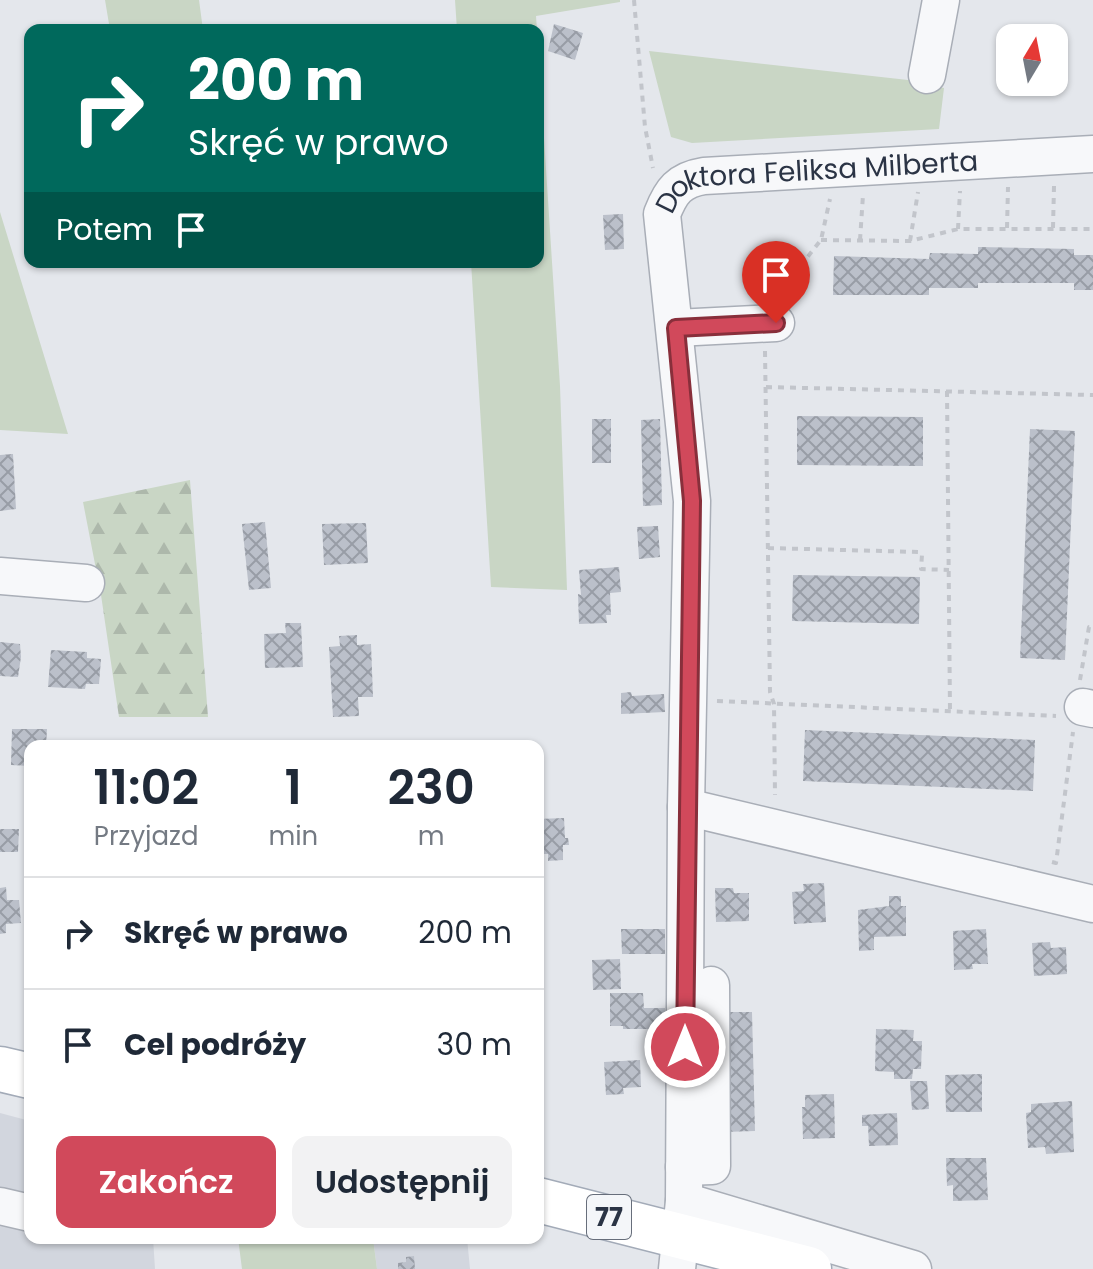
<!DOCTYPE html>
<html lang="pl">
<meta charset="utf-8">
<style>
:root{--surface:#fff;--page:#f2f2f3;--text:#1f2937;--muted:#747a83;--line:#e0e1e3;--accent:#d1495b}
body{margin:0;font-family:Poppins,sans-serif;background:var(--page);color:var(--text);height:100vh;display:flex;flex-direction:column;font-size:30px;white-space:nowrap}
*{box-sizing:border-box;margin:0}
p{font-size:26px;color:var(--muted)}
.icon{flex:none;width:44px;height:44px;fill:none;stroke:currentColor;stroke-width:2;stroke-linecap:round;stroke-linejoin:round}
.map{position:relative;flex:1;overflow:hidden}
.sheet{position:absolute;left:24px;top:740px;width:520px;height:504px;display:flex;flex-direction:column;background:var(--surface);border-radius:16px;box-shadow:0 2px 6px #0004}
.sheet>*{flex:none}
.hud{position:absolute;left:24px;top:24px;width:520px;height:244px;border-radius:16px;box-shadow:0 2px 6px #0004;background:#00695c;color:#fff;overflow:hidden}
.needle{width:52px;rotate:10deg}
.controls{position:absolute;left:996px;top:24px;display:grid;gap:16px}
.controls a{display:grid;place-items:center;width:72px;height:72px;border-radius:16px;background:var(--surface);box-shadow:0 2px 6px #0004;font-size:40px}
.pin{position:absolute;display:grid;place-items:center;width:68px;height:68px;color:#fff;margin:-82px -34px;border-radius:50% 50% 50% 0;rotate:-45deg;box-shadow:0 0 8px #0007}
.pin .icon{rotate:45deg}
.me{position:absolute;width:88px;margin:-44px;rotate:0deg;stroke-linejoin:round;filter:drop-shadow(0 0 6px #0008)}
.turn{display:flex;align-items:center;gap:28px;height:168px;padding:0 32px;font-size:36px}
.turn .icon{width:104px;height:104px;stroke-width:2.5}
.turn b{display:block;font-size:56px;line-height:68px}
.then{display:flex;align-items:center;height:76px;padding:0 32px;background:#0003;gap:16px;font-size:30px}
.eta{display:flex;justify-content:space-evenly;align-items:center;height:136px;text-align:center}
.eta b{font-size:48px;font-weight:600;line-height:56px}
.primary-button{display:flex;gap:16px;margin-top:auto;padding:16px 32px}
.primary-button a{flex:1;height:92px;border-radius:16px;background:var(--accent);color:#fff;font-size:32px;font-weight:600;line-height:92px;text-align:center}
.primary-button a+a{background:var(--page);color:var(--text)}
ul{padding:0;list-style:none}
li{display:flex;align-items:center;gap:24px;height:112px;padding:0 32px;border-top:2px solid var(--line)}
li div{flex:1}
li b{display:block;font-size:30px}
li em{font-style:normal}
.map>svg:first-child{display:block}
.built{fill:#d2d6de}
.grass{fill:#c9d6c5}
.forest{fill:url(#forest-firs)}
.building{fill:url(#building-cross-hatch)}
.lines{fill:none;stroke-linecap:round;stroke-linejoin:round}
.minor-casing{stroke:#a9aeb7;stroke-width:39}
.major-casing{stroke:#a3abb8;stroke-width:47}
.path{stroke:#c2c5cb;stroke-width:4;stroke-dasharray:6 6;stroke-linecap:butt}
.minor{stroke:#f7f8fa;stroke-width:36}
.major{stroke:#fff;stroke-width:44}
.route-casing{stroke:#882f3b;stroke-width:20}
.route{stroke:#d1495b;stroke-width:14}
.labels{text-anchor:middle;stroke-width:8;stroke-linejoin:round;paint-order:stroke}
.shield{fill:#f4f6f9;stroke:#676e7b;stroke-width:2}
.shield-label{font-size:26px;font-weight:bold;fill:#2b3445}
.street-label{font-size:28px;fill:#2b3445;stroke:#f4f6f9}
</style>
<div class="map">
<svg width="1093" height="1269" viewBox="0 0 1093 1269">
<defs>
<pattern id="forest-firs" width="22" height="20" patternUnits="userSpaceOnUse" patternTransform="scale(2)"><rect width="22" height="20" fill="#c9d6c5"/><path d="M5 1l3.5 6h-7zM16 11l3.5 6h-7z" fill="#adb8ab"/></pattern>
<pattern id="building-cross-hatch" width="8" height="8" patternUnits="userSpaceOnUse" patternTransform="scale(2)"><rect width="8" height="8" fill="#bbc0ca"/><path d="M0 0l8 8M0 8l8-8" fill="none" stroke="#989da6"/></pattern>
</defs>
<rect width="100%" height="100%" fill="#e4e7ec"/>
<path class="built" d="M0,1113l30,8v117h123l2,31h-155z
M373,1238h94l3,31h-93z"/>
<path class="grass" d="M105,0h94l4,30h-93z
M455,0h165v2l-84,14 1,14h-80z
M538,45l22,341 7,204 -76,-3 -20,-325h67z
M649,51l259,29 36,8 -5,41 -247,14 -21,-6z
M0,212l68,222 -68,-4z
M238,1238h135l4,31h-135z"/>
<path class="forest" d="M190,480l18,237h-89l-18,-122 -18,-93z"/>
<path class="building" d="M554,24l29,9 -8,27 -27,-9z
M623,214l1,35 -19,1 -2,-35z
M978,247l96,2v6h19v35h-19v-7h-96v5h-49v7h-96l1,-39 95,3 1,-6 48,1z
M797,416l126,1v49l-126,-1z
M592,419h19v44h-19z
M660,419l2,86 -19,1 -2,-86z
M1030,429l45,2 -10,229 -45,-2z
M13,454l3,55 -16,2v-56z
M265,522l6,66 -22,2 -7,-66z
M366,523l2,40 -44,2 -2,-41z
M658,526l2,31 -21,2 -2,-32z
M619,567l2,25 -11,1 1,22h-5l1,8 -28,1 -1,-30 3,1 -2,-25z
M793,575l127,2 -1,47 -127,-3z
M285,623h16l2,44 -38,1 -1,-34 22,-1z
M357,635v10l14,-1 2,53h-15l1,19 -26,1 -4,-70 11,-1 -1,-10z
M0,642l20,2 1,13 -3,20 -18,-1z
M51,650l36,2v6l14,1 -2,25h-13l-1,5 -37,-2z
M631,692l1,4 32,-2 1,18 -44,2v-21z
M12,729h35l-1,17h-16v20l-19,-1z
M805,730l230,10 -2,51 -230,-10z
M564,818l1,20h3l1,7h-6v15l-15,1v-7h-10v-35z
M0,829h19l-1,23h-18z
M824,883l2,39 -32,2 -2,-32 12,-1 -1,-7z
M6,887l1,13h12l2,23 -15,1v9l-6,1v-46z
M715,888h18l1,5h15v28l-33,1z
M889,896h12v10h5v30l-32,1v13l-15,1 -1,-41 31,-4z
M621,929h44v25h-43z
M986,929l2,35h-16l1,5 -19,1 -1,-39z
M1050,942l1,6 15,-1 1,27 -33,2 -2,-33z
M620,959l1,30 -28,1 -1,-30z
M610,993h33l1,15h21v21h-42v-3h-13z
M720,1012h32l3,119 -31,1z
M876,1029l38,1 -1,11h9l-1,28h-8l-1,10h-18v-7l-19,-1z
M640,1060l1,27 -18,1 1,6 -18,1 -2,-33z
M982,1074v38h-36l-1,-37z
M910,1081h17l2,28 -17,1z
M834,1094l1,44 -32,1 -1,-32h3v-12z
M1072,1101l2,51 -28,2 -1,-7 -17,1 -2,-35 5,-1v-8z
M897,1113l1,32 -29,1 -1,-20h-6v-11z
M946,1158h40l2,42 -35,1v-16l-6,1z
M414,1256l1,13h-17v-6l8,-1v-5z"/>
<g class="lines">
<g class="minor-casing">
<g id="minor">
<path d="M927,75l14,-75"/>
<path d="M676,328l100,-5"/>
<path d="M0,576l86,7"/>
<path d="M1083,707l10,2"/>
<path d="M686,807l407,97"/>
<path d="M684,1167l28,-1 -1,-181"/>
<path d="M684,1201l229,68"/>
<path d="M0,1206l30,7"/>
<path id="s1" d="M677,1269l7,-68 2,-394 6,-306 -30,-287c9,-23 17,-34 42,-38l389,-22"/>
</g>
</g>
<g class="major-casing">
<path id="major" d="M0,1069l30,7
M538,1200l271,69"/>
</g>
<path class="path" d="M634,0l11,127 8,41
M1007,228l1,-41
M1053,228l1,-42
M958,229l2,-38
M821,240l89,1 48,-12h135
M860,240l3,-45
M910,241l8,-49
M778,294l43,-54 9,-41
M765,351l5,341 4,12 1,91
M766,387l327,8
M947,391l3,320
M768,548l151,4 3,3 -1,14 28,1
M1080,680l9,-53h4
M717,701l339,15
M1052,862l4,1 17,-131"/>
<use href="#minor" class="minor"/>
<use href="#major" class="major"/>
</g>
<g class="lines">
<g class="route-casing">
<path id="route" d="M685,1047l7,-546 -16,-173 100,-5"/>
</g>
<use href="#route" class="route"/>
</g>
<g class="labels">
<rect class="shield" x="587" y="1195" width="44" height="44" rx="6"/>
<g class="shield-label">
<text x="609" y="1226">77</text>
</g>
<g class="street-label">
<text dy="10" stroke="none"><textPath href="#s1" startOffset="1226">Doktora Feliksa Milberta</textPath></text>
</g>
</g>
</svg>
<div class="controls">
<a><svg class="needle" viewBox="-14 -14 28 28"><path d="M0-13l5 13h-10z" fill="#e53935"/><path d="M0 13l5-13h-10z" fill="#747a83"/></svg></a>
</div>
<div class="pin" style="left:776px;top:323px;background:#d93025"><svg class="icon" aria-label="arrive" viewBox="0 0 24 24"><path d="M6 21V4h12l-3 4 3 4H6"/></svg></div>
<svg class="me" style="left:685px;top:1047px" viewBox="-20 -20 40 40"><circle r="17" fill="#d1495b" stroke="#fff" stroke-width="3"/><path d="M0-11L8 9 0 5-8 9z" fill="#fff"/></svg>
<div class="hud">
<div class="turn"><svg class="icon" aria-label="right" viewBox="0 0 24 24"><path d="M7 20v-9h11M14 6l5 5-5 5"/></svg><div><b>200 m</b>Skręć w prawo</div></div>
<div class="then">Potem<svg class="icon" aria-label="arrive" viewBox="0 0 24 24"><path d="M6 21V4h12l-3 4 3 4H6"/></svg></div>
</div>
<section class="sheet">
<div class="eta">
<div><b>11:02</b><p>Przyjazd</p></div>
<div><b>1</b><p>min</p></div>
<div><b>230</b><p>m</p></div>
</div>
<ul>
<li><svg class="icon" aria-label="right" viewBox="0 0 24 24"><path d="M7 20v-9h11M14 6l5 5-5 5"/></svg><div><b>Skręć w prawo</b></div><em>200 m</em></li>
<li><svg class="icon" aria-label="arrive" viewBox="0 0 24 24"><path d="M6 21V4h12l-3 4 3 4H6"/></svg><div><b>Cel podróży</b></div><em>30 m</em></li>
</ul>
<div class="primary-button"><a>Zakończ</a><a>Udostępnij</a></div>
</section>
</div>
